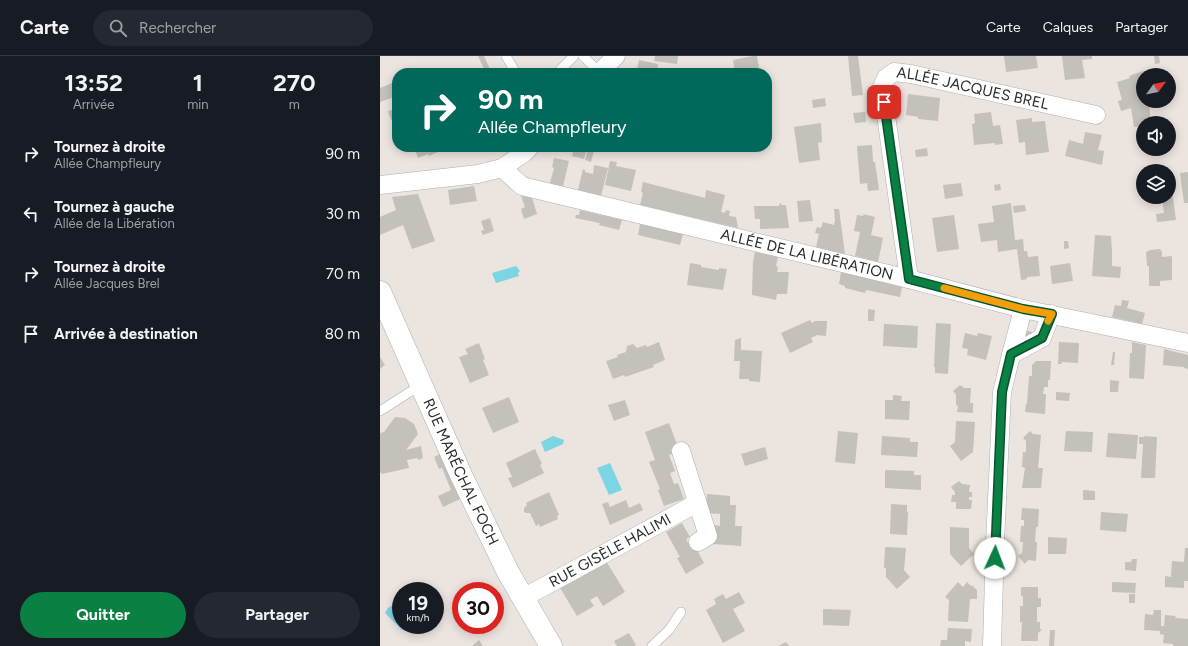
<!DOCTYPE html>
<html lang="fr">
<meta charset="utf-8">
<style>
:root{--surface:#171b24;--page:#242831;--text:#f1f3f6;--muted:#9ea1a6;--line:#363941;--accent:#0b8043}
body{margin:0;font-family:Figtree,sans-serif;background:var(--page);color:var(--text);height:100vh;display:flex;flex-direction:column;font-size:15px;white-space:nowrap}
*{box-sizing:border-box;margin:0}
p{font-size:13px;color:var(--muted)}
.icon{flex:none;width:22px;height:22px;fill:none;stroke:currentColor;stroke-width:2;stroke-linecap:round;stroke-linejoin:round}
.map{position:relative;flex:1;overflow:hidden}
.sheet{display:flex;flex-direction:column;background:var(--surface);width:380px}
.sheet>*{flex:none}
.top-card{position:absolute;left:12px;top:12px;width:380px;height:84px;border-radius:16px;box-shadow:0 2px 10px #0003;background:#00695c;color:#fff;overflow:hidden}
.needle{width:26px;rotate:57deg}
.buttons{position:absolute;left:756px;top:12px;display:grid;gap:8px}
.buttons a{display:grid;place-items:center;width:40px;height:40px;border-radius:50%;background:var(--surface);box-shadow:0 2px 10px #0003;font-size:20px}
.speed{position:absolute;left:12px;top:526px;display:flex;gap:8px;font-size:20px;font-weight:700;text-align:center}
.speed>*{display:grid;place-content:center;width:52px;height:52px;border-radius:50%;background:var(--surface);box-shadow:0 2px 10px #0003;line-height:1}
.speed small{font-size:10px;font-weight:400}
.speed .limit{border:6px solid #d22;background:#fff;color:#111}
.pin{position:absolute;display:grid;place-items:center;width:34px;height:34px;color:#fff;margin:-17px;border-radius:8px;box-shadow:0 2px 6px #0006}
.me{position:absolute;width:44px;margin:-22px;rotate:2deg;stroke-linejoin:round;filter:drop-shadow(0 0 3px #0008)}
.turn{display:flex;align-items:center;gap:14px;height:84px;padding:0 20px;font-size:18px}
.turn .icon{width:52px;height:52px;stroke-width:2.5}
.turn b{display:block;font-size:28px;line-height:34px}
.eta{display:flex;justify-content:space-evenly;align-items:center;height:68px;text-align:center}
.eta b{font-size:24px;font-weight:700;line-height:28px}
.action{display:flex;gap:8px;margin-top:auto;padding:8px 20px}
.action a{flex:1;height:46px;border-radius:24px;background:var(--accent);color:#fff;font-size:16px;font-weight:700;line-height:46px;text-align:center}
.action a+a{background:var(--page);color:var(--text)}
ul{padding:0;list-style:none}
li{display:flex;align-items:center;gap:12px;height:60px;padding:0 20px}
li div{flex:1}
li b{display:block;font-size:15px}
li em{font-style:normal}
header{display:flex;align-items:center;gap:24px;box-sizing:border-box;height:56px;padding:0 20px;background:var(--surface);border-bottom:1px solid var(--line)}
header strong{font-size:19px}
nav{display:flex;gap:22px;margin-inline-start:auto;font-size:14px}
.search{width:280px;height:36px;background:var(--page);display:flex;align-items:center;gap:10px;box-sizing:border-box;padding:0 14px;border-radius:22px;color:var(--muted);font-size:15px}
main{display:flex;flex:1;min-height:0}
.map>svg:first-child{display:block}
.water{fill:#7cd5e3}
.building{fill:#c4c0ba}
.lines{fill:none;stroke-linecap:round;stroke-linejoin:round}
.lane-casing{stroke:#abafb6;stroke-width:10}
.street-casing{stroke:#abafb6;stroke-width:19}
.secondary-casing{stroke:#abafb6;stroke-width:23}
.lane{stroke:#fff;stroke-width:9}
.street{stroke:#fff;stroke-width:18}
.secondary{stroke:#fff;stroke-width:22}
.route-casing{stroke:#07532c;stroke-width:10}
.route{stroke:#0b8043;stroke-width:7}
.slow{stroke:#f59e0b;stroke-width:7}
.labels{text-anchor:middle;stroke-width:3;stroke-linejoin:round;paint-order:stroke}
.street-label{font-size:15px;fill:#2b2b2b;stroke:#fff}
</style>
<header>
<strong>Carte</strong>
<div class="search"><svg class="icon" aria-label="search" viewBox="0 0 24 24"><circle cx="10" cy="10" r="6"/><path d="M15 15l6 6"/></svg>Rechercher</div>
<nav><a>Carte</a><a>Calques</a><a>Partager</a></nav>
</header>
<main>
<section class="sheet">
<div class="eta">
<div><b>13:52</b><p>Arrivée</p></div>
<div><b>1</b><p>min</p></div>
<div><b>270</b><p>m</p></div>
</div>
<ul>
<li><svg class="icon" aria-label="right" viewBox="0 0 24 24"><path d="M7 20v-9h11M14 6l5 5-5 5"/></svg><div><b>Tournez à droite</b><p>Allée Champfleury</p></div><em>90 m</em></li>
<li><svg class="icon" aria-label="left" viewBox="0 0 24 24"><path d="M17 20v-9H6M10 6l-5 5 5 5"/></svg><div><b>Tournez à gauche</b><p>Allée de la Libération</p></div><em>30 m</em></li>
<li><svg class="icon" aria-label="right" viewBox="0 0 24 24"><path d="M7 20v-9h11M14 6l5 5-5 5"/></svg><div><b>Tournez à droite</b><p>Allée Jacques Brel</p></div><em>70 m</em></li>
<li><svg class="icon" aria-label="arrive" viewBox="0 0 24 24"><path d="M6 21V4h12l-3 4 3 4H6"/></svg><div><b>Arrivée à destination</b></div><em>80 m</em></li>
</ul>
<div class="action"><a>Quitter</a><a>Partager</a></div>
</section>
<div class="map">
<svg width="808" height="590" viewBox="0 0 808 590">
<rect width="100%" height="100%" fill="#ece4df"/>
<path class="water" d="M136,210l4,5 -2,2 1,3 -23,7 -4,-10z
M173,380l11,4 -1,4 -18,8 -4,-10z
M230,407l12,27 -13,5 -12,-27z
M13,549l8,9v11h7l-6,5 -17,-17 3,-5z"/>
<path class="building" d="M98,0h6l6,13 -5,2z
M275,0h23l-1,8 -23,-3z
M373,0h4l3,17h-25l-2,-13z
M468,0h10l5,39 -11,1z
M624,0h32l2,12 -32,4z
M682,0h30v3l-10,1 3,18 -20,2z
M774,0h5l1,7 -5,1z
M259,4l19,4 -1,9h-21z
M763,15v3l6,-1v2h-6v26h11l-5,2 2,20h-8v3l-9,1 -3,-19 -10,3 -3,-10 4,-1 -5,-18 13,-4 -1,-2z
M17,25v15l-17,6v-14z
M528,38l32,4 -2,23 -20,-2v-2l-12,-2z
M445,42l1,8 -13,2 -1,-8z
M12,54l3,8 -4,2 -3,-9z
M485,56l1,10 -11,1 -2,-10z
M611,56l2,14 7,-1 3,19 -8,1v-2l-21,2 -2,-21 3,-1 -1,-9z
M652,62v4l13,-1 4,31 -23,3 -1,-13 -6,1 -3,-23z
M441,67l1,19 -4,1 2,17 -21,3 -5,-36z
M789,67h2l1,17h-3z
M705,76l17,3 -4,15 6,1 -2,14 -37,-9 4,-16 14,4z
M492,89l1,17h2l4,28 -11,1 -1,-8 -7,1 -3,-38z
M34,91h22l2,5 -9,4 -1,-2 -10,4z
M77,91h9l-8,3z
M209,91h6l-4,15 -6,-2z
M547,92l1,8 -12,1 -1,-7z
M194,93l12,3 -2,7 -12,-3z
M174,102l15,3 -6,25 -13,-3 4,-15 -2,-1z
M230,105l7,1 -1,4 20,4 -5,21 -26,-6z
M214,109l14,3 -7,28 -23,-6 5,-21 2,1v2l8,2z
M808,116v31h-4l-4,-30z
M263,126l62,16 1,-8 19,5 -4,17 4,1 1,-3 4,1 -1,5 7,1 2,11 -98,-23 3,-12 -2,-1z
M789,126h2l5,38 -19,2 -1,-8 8,-1 -2,-16h7z
M581,127l2,13 -18,3 -2,-14z
M620,128l1,6 -6,1 -1,-6z
M94,130l3,15 -27,4 -2,-15z
M38,138l17,47 -23,8 -9,-24 -23,10v-18l16,-7 -4,-13z
M141,140l11,2 5,16 -13,5 -3,-10 4,-2z
M430,144l3,21 -14,1 -2,-21z
M402,147l-1,2h5l3,23 -29,1v-10h-5l-1,-13h25v-2z
M631,147l4,37 8,-1 1,12h3l1,6 10,-1 2,20 -13,1v2l-6,1 -4,-31 -19,3 -1,-12 -16,2 -3,-18 16,-2 -2,-16z
M645,149l1,6 -12,2 -1,-7z
M454,153h5l6,45 -29,-7 3,-13 -4,-1 2,-6 4,1 2,-6 11,3 1,-5z
M200,154l42,10 -3,10 -20,-5 1,-2 -25,-5 1,-3h3z
M483,158l12,3 -4,18 12,3 -5,24 -23,-6 5,-24 -6,-1 3,-16 7,1z
M574,159l5,34 -22,3 -5,-34z
M110,162l4,13 -11,4 -2,-4 3,-1 -3,-9z
M260,168l43,10 -3,11 -42,-10z
M715,179l16,1 1,16v14l9,1 -1,11 -28,-2z
M684,185h4l1,7 -5,1z
M780,193l2,3v5l10,-1v24l-12,1v5h-11v-20h-2l-1,-14 4,-2z
M375,196l23,5 -2,9 2,1 -1,5h12l-2,22h-10l-1,6 -24,-5 1,-33z
M310,207l11,2v2l18,3v-2l8,1 -4,21 -36,-5z
M690,207l3,18 -21,3 -2,-18z
M461,216l61,15 -2,10 -34,-7 -1,3 -20,-5v-2l-6,-2z
M742,244l7,1 -2,7 18,5 -3,11 -30,-7 3,-12 6,1z
M488,253l7,1 -1,11h-6z
M430,264l2,3 3,-2h12l-1,15 -9,-1 -6,3 2,4 -23,11 -9,-20z
M556,267l15,1 -3,50 -13,-1v-6h-1z
M504,268l34,2 -1,22 -34,-2z
M644,274l8,2 -3,9 -8,-2z
M585,277l12,3 1,-3 14,3 -6,24 -19,-5 1,-6 -6,-1z
M361,282v12l21,1 -2,31 -11,-1v-2h-10l1,-18h-6l1,-21z
M279,286l6,18 -12,5 1,2 -29,10 -1,-2 -11,4 -7,-18 12,-4 -1,-2 9,-3 1,-6 6,-2 4,4 9,-3 1,2z
M679,286l20,1 -1,20 -17,-1 1,2h-4z
M752,286l14,3 -2,34 -15,-1 1,-25h2z
M99,287l6,16 -2,1 6,15 -19,8 -11,-26 9,-3 -3,-5z
M784,293l24,6v14l-4,-1v-1l-21,-2z
M733,296h2l-1,13h-3z
M0,301l5,8 -5,4z
M656,305h15l-1,19h-2v7h-4l-1,7h3l-1,20 -20,-2 1,-8h1l2,-28h3v-11z
M730,324l9,1 -1,11h-8z
M580,329l4,3h7l-1,15h3v10l-16,-1 1,-6 -2,-1v-10l-3,-4z
M676,336l14,1 -1,8 -13,-1z
M513,339l9,1 -1,5h9l-1,19 -24,-1v-19h8z
M129,341l10,25 -26,11 -11,-25z
M245,344l5,15 -16,6 -6,-16z
M15,361l10,1 9,6 4,10 -12,16 15,-4 2,12 -4,2 -2,-2 -10,2 2,8 -27,6 -2,-2v-39l4,-1z
M576,365l19,1 -2,30 -12,9 -11,-15 5,-4z
M289,367l9,24 -7,2 1,5 -3,1 6,16 -5,2 4,11 4,-1 6,16 -20,7 -6,-16 2,-1 -11,-27 6,-2 -10,-28z
M458,375l20,2 -3,31 -20,-2z
M650,375l3,3 8,1 -3,33h5l-2,20h-19l3,-20 -3,-1 1,-15h3v-11l-3,-3z
M686,375l27,1 -1,20 -28,-1z
M728,377l30,2 -2,24 -30,-2z
M502,380l28,2v4h8l-1,15 -36,-2z
M764,380l13,1 -2,41h-14l2,-34h-4v-7h5z
M385,391l3,12 -23,7 -4,-12z
M155,393l7,15 -2,1 4,8 -31,15 -5,-10 4,-1 -6,-14z
M60,398l20,45 -17,8 -5,-11 13,-6 -9,-22 -3,1 -5,-12z
M505,414l29,1v4h7v15l-36,-2z
M579,425l3,3 8,1 -1,7h3v5h-3v3h3l-1,9h-15v-7h-5l1,-7h3v-3l-4,-5z
M703,434l12,1v9h-12z
M169,436l10,23 -2,1 1,3 -18,8 -1,-3 -3,2 -6,-13h-4l-2,-1v-4l3,-3 -1,-2z
M327,438l23,2v9h6l-1,21h7l-1,20 -28,-2 1,-19 6,1v-12l-14,-1z
M246,444l3,8 11,-5 3,7 -33,15 -8,-21 6,-2 2,5z
M511,448l16,1v7h1l-1,23 -17,-1z
M642,452l17,1 -1,18h-2l-1,15h2l-1,19 -8,-1 -3,4 -7,-8 4,-3 1,-11h-3l1,-16h3v-6h-3z
M721,456l27,2 -2,18 -26,-2z
M302,467l8,14 -4,2 6,11 4,-2 8,15 -18,11 -9,-16 3,-1 -14,-25z
M570,471l19,1v20l5,6 -13,12 -11,-12z
M668,481l19,1 -1,16h-18z
M505,491l21,1 -2,22 6,7 -13,12 -11,-12v-9h-2z
M805,492h3v33h-4v7l-19,-1v-11l6,1 1,-16 12,1z
M752,503h5l-1,12 -11,-1v-8h6z
M226,505l19,31 -22,14 -6,-10 -7,4 4,6 -17,10 -17,-28z
M578,526l5,5 4,-5 4,4 1,-1 5,5v9h-7l-2,23 -20,-1 1,-21 -4,-3z
M732,526l24,1 -1,10 -23,-1z
M641,531h17v11h3v9h-4v15h3v7l2,1 -4,3v8h-17l1,-19h-2v-16h3v-10h-2z
M359,536l6,11 -12,6 12,22 -22,12 -17,-33 10,-6 -2,-5 9,-5 3,5z
M749,538h6v9h-6z
M443,553l28,1 -2,16 -26,-1z
M774,554h7v16h3l1,-11 11,1 -1,2 13,1v27h-15v-2l-10,-1 1,-8 -4,-1v-3l-16,-1 1,-16 8,1z
M568,572l24,1 -1,13 -6,-1v5h-25l1,-6h6z
M670,574h5l-1,16h-5z
M249,577l7,12 -2,1h-17l-3,-5z
M99,584l4,6h-11z
M406,586l3,4h-11z"/>
<g class="lines">
<g class="lane-casing">
<path id="lane" d="M126,0l10,17
M203,0l16,16
M177,17l17,-17
M0,355l33,-21 9,-4
M272,590l17,-16 12,-18"/>
</g>
<g class="street-casing">
<g id="street">
<path d="M219,17l17,-17"/>
<path id="s1" d="M122,112l20,18 8,2 379,91 114,30 165,34"/>
<path d="M0,129l98,-11 24,-6 22,-15 6,-6"/>
<path id="s2" d="M529,223l-27,-192 4,-9 8,-6 17,2 185,41"/>
<path d="M631,299l31,-17 9,-24"/>
<path d="M301,395l27,85 -10,6"/>
<path id="s3" d="M143,542l174,-95"/>
<path d="M612,590l3,-103 7,-151 9,-37 12,-46"/>
</g>
</g>
<g class="secondary-casing">
<g id="secondary">
<path id="s4" d="M0,236l81,183 47,97 43,74"/>
</g>
</g>
<use href="#lane" class="lane"/>
<use href="#street" class="street"/>
<use href="#secondary" class="secondary"/>
</g>
<g class="lines">
<g class="route-casing">
<path id="route" d="M504,46l25,177 114,30 29,5 -10,24 -31,16 -9,38 -7,166"/>
</g>
<use href="#route" class="route"/>
<path class="slow" d="M564,232l79,21 29,5 -4,7"/>
</g>
<g class="labels">
<g class="street-label">
<text dy="5" stroke="none"><textPath href="#s2" startOffset="294">ALLÉE JACQUES BREL</textPath></text>
<text dy="5" stroke="none"><textPath href="#s1" startOffset="320">ALLÉE DE LA LIBÉRATION</textPath></text>
<text dy="5" stroke="none"><textPath href="#s4" startOffset="197">RUE MARÉCHAL FOCH</textPath></text>
<text dy="5" stroke="none"><textPath href="#s3" startOffset="99">RUE GISÈLE HALIMI</textPath></text>
</g>
</g>
</svg>
<div class="buttons">
<a><svg class="needle" viewBox="-14 -14 28 28"><path d="M0-13l5 13h-10z" fill="#e53935"/><path d="M0 13l5-13h-10z" fill="#9ea1a6"/></svg></a>
<a><svg class="icon" aria-label="sound" viewBox="0 0 24 24"><path d="M4 9h4l5-4v14l-5-4H4zM17 9q2 3 0 6"/></svg></a>
<a><svg class="icon" aria-label="layers" viewBox="0 0 24 24"><path d="M12 4l9 5-9 5-9-5zM3 14l9 5 9-5"/></svg></a>
</div>
<div class="speed"><div>19<small>km/h</small></div><div class="limit">30</div></div>
<div class="pin" style="left:504px;top:46px;background:#d93025"><svg class="icon" aria-label="arrive" viewBox="0 0 24 24"><path d="M6 21V4h12l-3 4 3 4H6"/></svg></div>
<svg class="me" style="left:615px;top:502px" viewBox="-20 -20 40 40"><circle r="19" fill="#fff"/><path d="M0-13L10 11 0 6-10 11z" fill="#0b8043"/></svg>
<div class="top-card">
<div class="turn"><svg class="icon" aria-label="right" viewBox="0 0 24 24"><path d="M7 20v-9h11M14 6l5 5-5 5"/></svg><div><b>90 m</b>Allée Champfleury</div></div>
</div>
</div>
</main>
